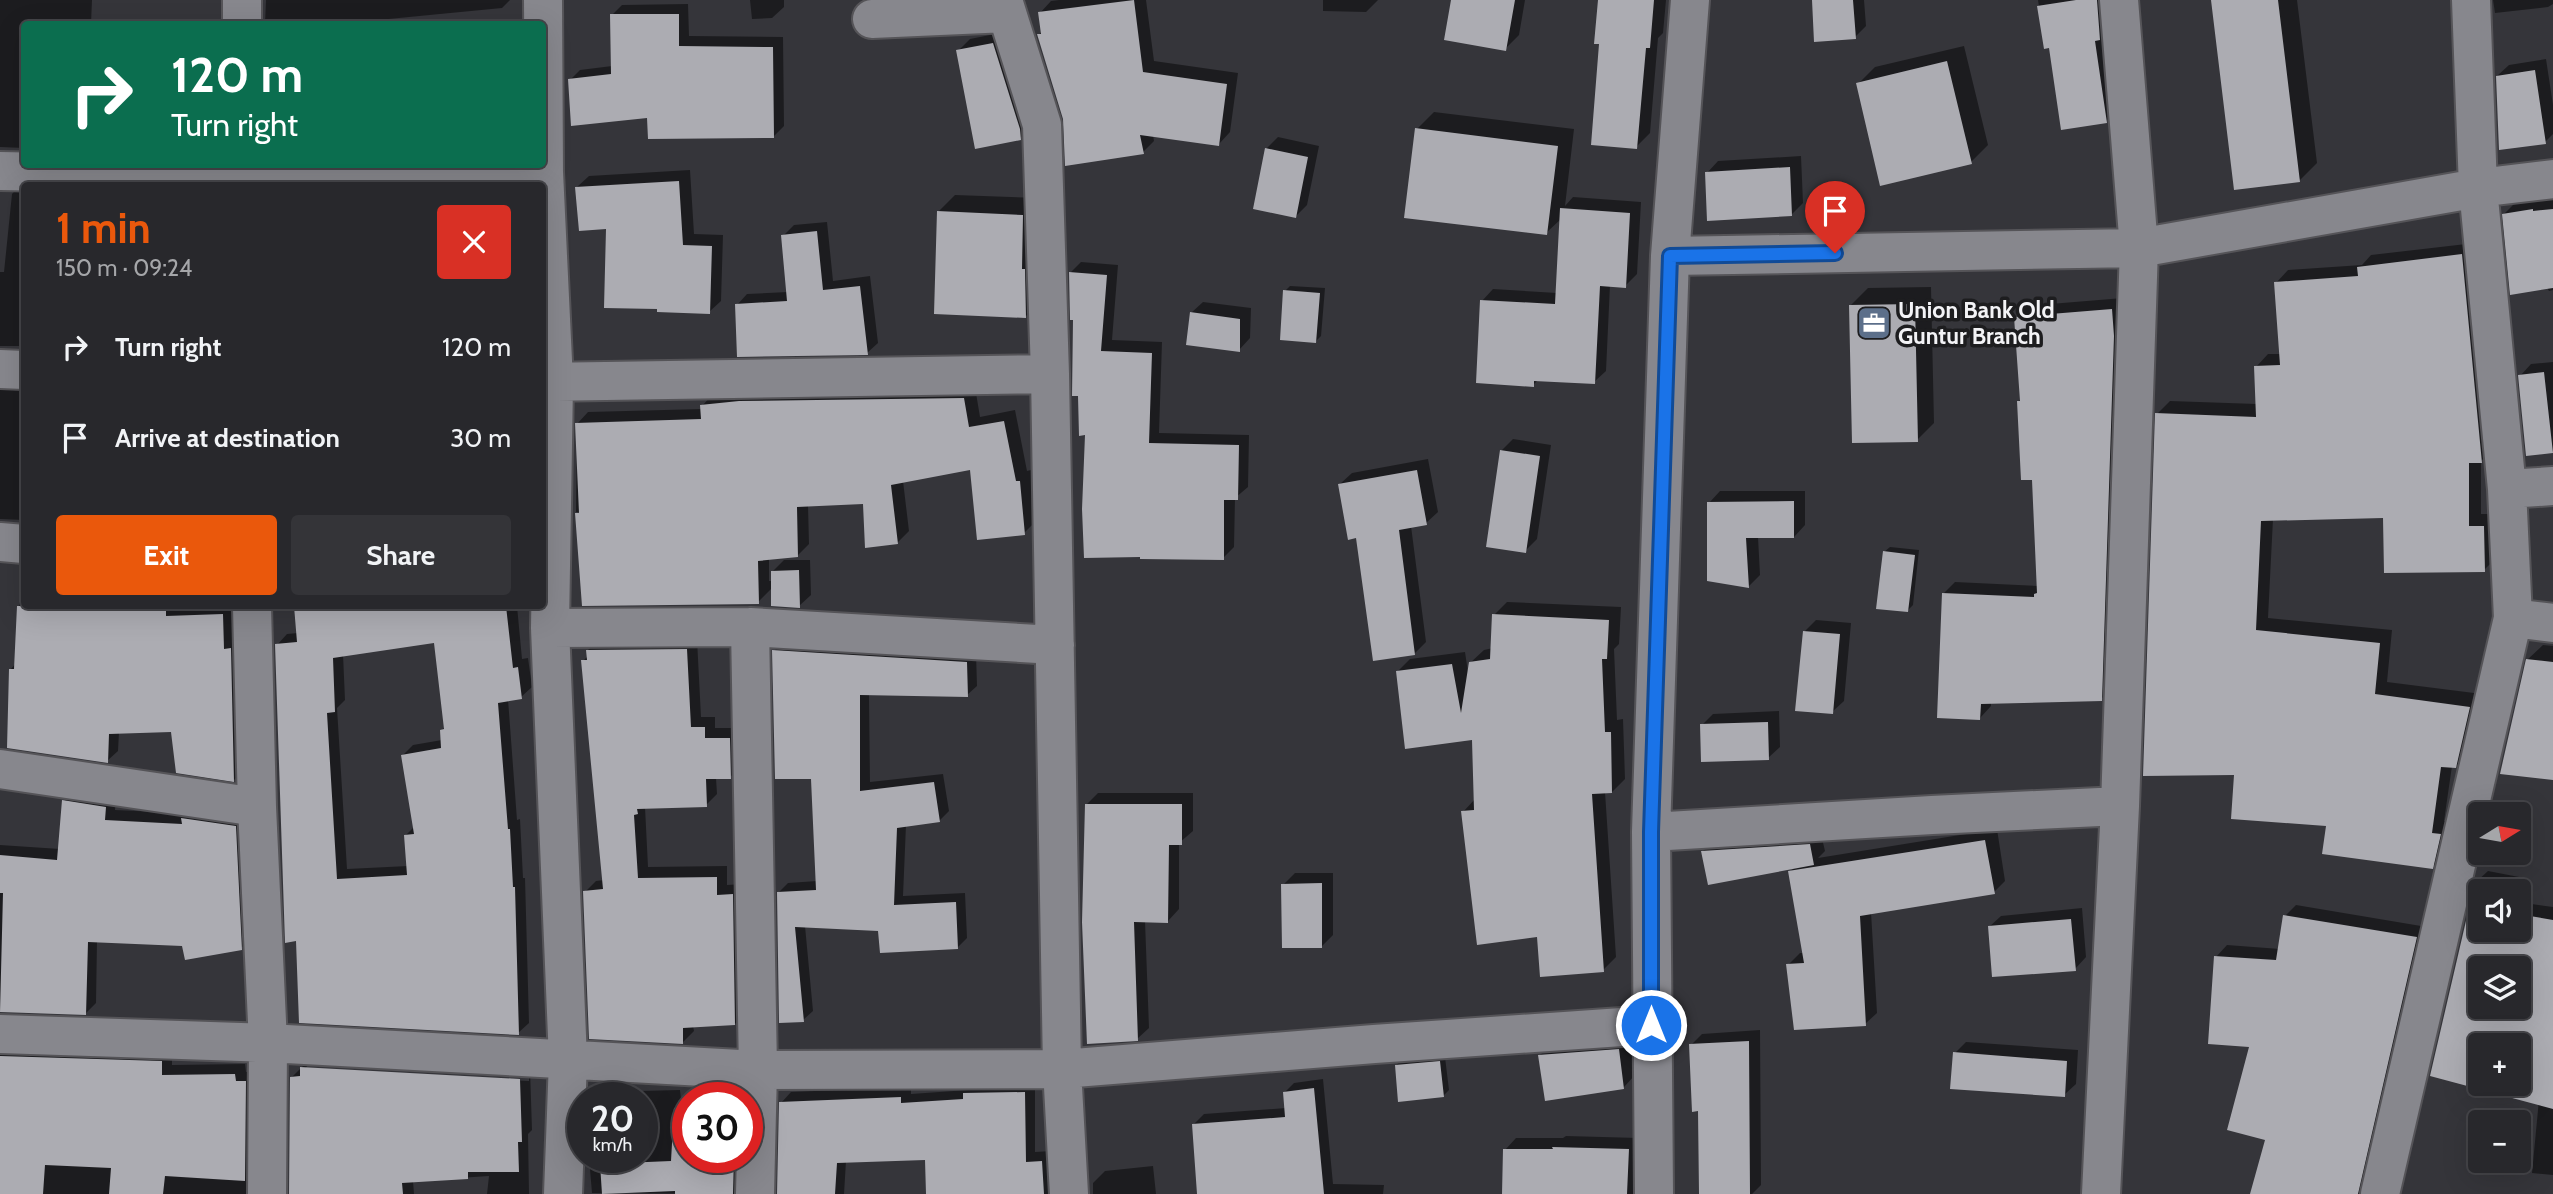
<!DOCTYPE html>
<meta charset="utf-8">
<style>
:root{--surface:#28282c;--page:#343438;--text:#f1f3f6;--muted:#a5a6a9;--line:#444448;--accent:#ea580c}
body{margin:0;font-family:Cabin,sans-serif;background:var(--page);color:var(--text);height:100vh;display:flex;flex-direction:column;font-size:26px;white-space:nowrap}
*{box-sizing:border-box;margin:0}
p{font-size:23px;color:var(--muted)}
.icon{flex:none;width:38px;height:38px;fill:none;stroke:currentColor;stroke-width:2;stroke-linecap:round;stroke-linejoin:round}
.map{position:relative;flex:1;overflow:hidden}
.drawer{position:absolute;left:21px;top:182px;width:525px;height:427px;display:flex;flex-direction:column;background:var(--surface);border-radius:7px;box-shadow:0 7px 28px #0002,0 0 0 2px var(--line)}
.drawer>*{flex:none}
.banner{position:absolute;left:21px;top:21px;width:525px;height:147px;border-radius:7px;box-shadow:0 7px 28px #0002,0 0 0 2px var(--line);background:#0b6e4f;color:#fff;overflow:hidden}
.needle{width:46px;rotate:79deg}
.controls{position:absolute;left:2468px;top:802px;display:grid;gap:14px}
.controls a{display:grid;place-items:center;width:63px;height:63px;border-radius:7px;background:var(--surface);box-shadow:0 7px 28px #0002,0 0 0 2px var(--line);font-size:35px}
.speed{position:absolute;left:567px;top:1082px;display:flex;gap:14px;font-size:35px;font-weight:700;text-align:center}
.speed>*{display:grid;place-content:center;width:91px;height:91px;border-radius:50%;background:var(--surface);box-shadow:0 7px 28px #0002,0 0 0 2px var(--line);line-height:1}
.speed small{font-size:18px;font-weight:400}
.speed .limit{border:10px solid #d22;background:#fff;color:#111}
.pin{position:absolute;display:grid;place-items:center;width:60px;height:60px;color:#fff;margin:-72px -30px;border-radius:50% 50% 50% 0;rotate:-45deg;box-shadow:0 0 7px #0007}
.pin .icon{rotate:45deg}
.me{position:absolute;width:77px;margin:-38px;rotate:0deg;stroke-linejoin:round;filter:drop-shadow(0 0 5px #0008)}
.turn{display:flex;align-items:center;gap:24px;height:147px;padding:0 35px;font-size:32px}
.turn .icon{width:91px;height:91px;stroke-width:2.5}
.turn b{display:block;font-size:49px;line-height:60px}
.round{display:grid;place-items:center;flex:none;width:74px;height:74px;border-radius:7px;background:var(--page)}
.overview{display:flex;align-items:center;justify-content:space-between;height:119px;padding:0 35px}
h1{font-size:42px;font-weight:700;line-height:52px;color:var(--accent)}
.button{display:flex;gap:14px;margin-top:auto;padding:14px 35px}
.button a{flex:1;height:80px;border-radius:7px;background:var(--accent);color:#fff;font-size:28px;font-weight:700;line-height:80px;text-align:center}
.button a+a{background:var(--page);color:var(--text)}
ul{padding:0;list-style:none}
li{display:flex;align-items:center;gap:21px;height:91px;padding:0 35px}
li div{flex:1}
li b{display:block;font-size:26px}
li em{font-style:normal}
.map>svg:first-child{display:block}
.shadow{fill:#0007;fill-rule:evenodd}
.building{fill:#acacb2;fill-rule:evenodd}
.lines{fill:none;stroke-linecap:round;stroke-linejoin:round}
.minor-casing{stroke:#555458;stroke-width:42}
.minor{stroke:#87878d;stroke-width:38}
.route-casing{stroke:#114b97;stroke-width:18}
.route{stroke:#1a73e8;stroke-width:12}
.labels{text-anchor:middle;stroke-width:7;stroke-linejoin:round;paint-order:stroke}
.poi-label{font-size:23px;font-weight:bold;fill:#f3f3f6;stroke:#1d1d1f;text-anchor:start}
</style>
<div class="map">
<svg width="2553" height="1194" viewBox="0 0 2553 1194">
<rect width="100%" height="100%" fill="#35353a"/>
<path class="shadow" d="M0,0h92l-1,24h-67v124l-24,-1z
M266,0h244l-8,8 -165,16h-72z
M750,0h34v7l-12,11 -20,1z
M1059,0h87l8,61 84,12 -8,59 -11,12 -66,-9 1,6 -11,11 -78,-33 -26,-84 3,-4 -2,-18 11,-12z
M1323,0h55l-12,12 -43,-1z
M1453,0h72l-6,35 -14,14z
M1599,0h67l-3,33 -5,5 -8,95 -14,14 -36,-104z
M1813,0h51l2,26 -11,11z
M2038,0h71l8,110 -11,11 -56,-75 -5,1z
M2212,0h85l20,163 -17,17z
M2493,0h60v4l-5,3 -53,6z
M688,4l1,32 94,1 1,89 -10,10 -126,-20 -78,-36 10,-10 32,-4v-51l10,-10z
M1005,32l26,95 -11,11 -62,-87 12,-12z
M1964,46l24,99 -17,17 -113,-78 17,-17z
M2546,59l7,46v29l-8,8 -48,-66 12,-11z
M1434,112l140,17 -9,77 8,-9 68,5 -4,72 -12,12 -15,-1 -4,86 -12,11 -55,-3 -6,6 -51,-84 11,-12 64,4 4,-74 -15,14 -129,-104z
M1278,137l41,9 -12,59 -12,12 -28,-69z
M1801,156l2,47 -11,11 -85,-41 11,-12z
M690,170l4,64 29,1 -2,66 -12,11 -101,-84 -31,-41 12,-11z
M22,183l2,3v160h-24v-74h4l8,-78z
M955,195l84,3 4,101 -17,17 -88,-104z
M2553,196v94l-4,1 -45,-77 14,-14z
M827,222l6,59 37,-5 8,67 -11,10 -130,-48 10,-11 41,-2 -5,-56 11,-11z
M2475,243l19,205 -13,13v53h15l1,43 -13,13 -99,-54 -112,3 -5,99 124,12 -5,52 95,12 -14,60 -13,13 -3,-1 -8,55 8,1 -7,32 -13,13 -104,-42 -92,-52 -79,-359 13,-13 87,3 -1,-37 12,-13h13l-5,-71 12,-13 74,-5 9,-10z
M1081,262l37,3 -6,75 50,2 -3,91 90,2 -1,52 -13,11 -1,49 -11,11 -136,-124 -17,-161z
M1290,286l35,2 -4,48 -5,5 -31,-50z
M1931,287l3,136 -17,17 -66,-135 17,-17z
M2123,298l-10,390 -12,11 -110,3v4l-11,12 -37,-124 12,-12 83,4 -5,-108 -14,-77 3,-2 -7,-81 12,-12z
M1203,302l48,6 -1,30 -11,12 -48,-37z
M2553,362v88l-1,1 -32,-75 11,-12z
M0,378l24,4v138l-24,-1z
M975,387l5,30 35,-7 12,61 4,-1 4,52 -11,11 -52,-66 -69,14 6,50 -12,12 -33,-40 -56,2 1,39 -11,11 -29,3v23h3l1,-10 11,-11h26l1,35 -12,11 -27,-18 -14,14 -42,-87 -140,-3 1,-88 11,-12 114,-3v-3l11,-12z
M1513,439l38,6 -14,94 -12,12 -24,-100z
M1428,459l10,53 -12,11 -15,3 15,116 -11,11 -57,-117 -18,-52 12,-11z
M1720,491h85v34l-11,12h-36l2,38 -11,11 -40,-83z
M1890,547l29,3 -6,55 -5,5 -24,-58z
M24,563v43h209l11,163 -10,11 -61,-50 -54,2 -1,19 -11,10 -96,-92 5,-6 5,-97z
M1507,602l114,5 -2,37 -5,5 3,71 6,-1 2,60 -13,13h-7l11,165 -13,13 -65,-35 -75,-123 12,-13 -1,-61 -77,-66 13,-13 55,-7 3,20 2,-9 14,-13 9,-2 1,-33z
M296,606h221l5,53 6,-1 4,29 -11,10 -13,2 9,121 3,-1 3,59h2l4,145 -11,10 -221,-94 -20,-294 10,-11 11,-1zM436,641l9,86 -3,3v10l-29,5 -10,10 11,72 -8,8 2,31 -61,3 -10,-161 8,-8 -2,-46z
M1816,620l35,3 -7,78 -12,11 -28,-80z
M697,639l4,78h14v11h25l1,39 -11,10 -14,1 1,16 -11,11 -61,2 3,60 79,-1v19l16,-1 2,129 -10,11 -42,2 1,5 -11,11 -98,-150 11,-11 8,-1 -21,-219 5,-5v-6l10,-10z
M784,641l192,12 1,33 -10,9 -98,-1 1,88 73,-8 6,37 -10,10 -33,4 -3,71 62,-3 2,45 -10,10 -78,-19 -74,-3 8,85 -10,9 -25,-127 10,-10 29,-2 -4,-104 -39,-126z
M2543,645l10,1v132l-26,-118z
M1779,711l1,36 -12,11 -66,-33 11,-11z
M75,791l41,6 -1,13 131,6 6,122 -11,10 -144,-7 -1,62 -10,10 -86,-2v-166l60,4 4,-48z
M1098,793h95v38l-14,12v66l-11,12h-23l4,107 -12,11 -51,-234z
M1997,829l8,52 -11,11 -123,20 6,101 -12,11 -77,-59 12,-12h4l-14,-81 6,-6 -93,-15 11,-11 107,-6 4,17 -7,7z
M2488,871l31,6 -3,14h-36v38h38v-27l35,5v268l-21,-2 8,-84 -12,12 -96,-26 44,-193zM2480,968h38v38h-38zM2480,1045h38v38h-38z
M1295,873h38v62l-11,11 -39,-61z
M2296,905l131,22 -62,267h-113l16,-56 -17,-93 -35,-88 11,-12 53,4 5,-33z
M2082,908l4,49 -11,12 -86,-42 12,-11z
M1760,1030l1,155 -9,9h-52v-84l-9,-65 11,-11z
M1630,1038l5,37 -11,12 -84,-32 11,-11z
M0,1042l172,9v14l73,-1 1,8 10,-1 2,123h-258z
M1966,1042l112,8 -2,34 -12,11 -109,-42z
M312,1057l218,12 2,61 -4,4 1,60h-42l2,-18 -76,5 1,13h-123v-116zM308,1065l221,13v3l-224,-12z
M1445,1057l4,33 -6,6 -47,-31 6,-5z
M1323,1079l10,105 51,1 -1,9h-127l-62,-70 10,-10 82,-6 -1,-16 9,-9z
M1035,1082v70l17,-1 8,43h-132l-2,-36 -80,3 -2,33h-65l2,-91 10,-11 120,-5v7l57,-4 7,-7z
M680,1090l1,9 7,-1v59h55l3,37 -154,-1 -3,-36h53v-60h-47l5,-5z
M745,1095v2h-41z
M1566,1136l73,2 -1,51 -5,5h-129l1,-44 11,-12h47z
M1153,1166l3,28h-63v-11l12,-12z"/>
<path class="building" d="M1134,0l9,72 84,12 -8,62 -79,-11 4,19 -79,12 -2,-47 -26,-85h4l-3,-22z
M1451,0h64l-9,51 -62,-11z
M1598,0h56l-4,48h-4l-9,101 -46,-4 8,-101h-5z
M1812,0h41l3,39 -42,3z
M2076,0h21l3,40 -5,1 12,82 -46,7 -12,-82 -5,1 -7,-43z
M2211,0h67l22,182 -66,8z
M610,14h69v32l94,1 1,91 -126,1 -1,-21 -76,8 -3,-47 43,-5z
M993,43l27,86 1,11 -46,9 -19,-99z
M1947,61l25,103 -92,22 -24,-103z
M2535,70l11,74 -47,6 -3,-74z
M1415,128l143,18 -11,89 -143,-17z
M1265,148l43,9 -12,61 -43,-9z
M1790,167l2,49 -85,5 -2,-49z
M679,181l4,64 29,1 -2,68 -53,-2v-3l-53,-1 2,-79 -27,2 -4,-44z
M1560,208l70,5 -4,75 -26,-2 -5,98 -61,-3v6l-58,-4 4,-83 75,4z
M2533,209v2l20,-2v79l-43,7 -8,-81z
M937,211l86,4 -1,54h3l1,49 -92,-4z
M817,231l6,59 37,-4 8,69 -131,2 -2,-53 52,-3 -6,-66z
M2462,254l20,209h-13v63h15l1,46 -101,1 -1,-55 -122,3 -5,109 124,13 -5,51 95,13 -14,61 -15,-1 -9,66 9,1 -8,35 -111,-15 4,-28 -95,-7 3,-44 -91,1 12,-363 101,4 -2,-51 26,-1 -6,-83 84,-6 -1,-9z
M1069,272l38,3 -6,76 51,2 -3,90 90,2 -1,55h-14v60l-84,-1v-2l-56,1 -2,-49 3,-74 -6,1 -1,-40h-6l1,-76h-3z
M1283,290l37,3 -4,50 -36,-3z
M1915,304l3,138 -66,1 -3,-138z
M2112,309l2,27 -12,365 -121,3 -1,16 -43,-2 5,-125 92,4v-3l3,-1 -5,-113h-11l-4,-79h3l-6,-84z
M1190,312l50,7v33l-54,-7z
M2544,372l9,81 -27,3 -8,-81z
M964,398l5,29 35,-6 12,60h4l5,54 -48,5 -7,-70 -79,15 7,59 -33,4 -2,-44 -66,3 1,50 -40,4 1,43 -177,2 -7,-93h4l-4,-90 126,-4 -1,-14 39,-4z
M1500,450l40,6 -14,97 -40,-6z
M1417,470l10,55 -28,5 16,125 -42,6 -17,-123 -8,2 -10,-56z
M1794,501v37h-48l3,50 -42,-7v-79z
M1883,551l32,4 -7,57 -32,-3z
M799,570l1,38 -29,-2v-35z
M17,606h149v10l57,-2 1,35 7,-1 3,134 -58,-9 -5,-41 -62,2 -1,29 -101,-15 2,-79h5z
M294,606h212l7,62 5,-1 4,32 -24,4 10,126h2l3,58h2l4,148 -220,-12 -3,-82 -11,2 -10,-299 22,-2zM434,643l10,86 -4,1 1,18 -40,7 13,79 -10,1 3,40 -70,4 -10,-166 8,-1 -2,-54z
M1492,614l117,6 -2,39h-5l3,73h6l1,61 -20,1 12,178 -64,5 -3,-40 -60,8 -16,-134 13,-1 -2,-70 -67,9 -9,-78 56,-7 9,49 8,-51 21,-3z
M1803,631l37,3 -7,80 -38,-3z
M687,649l4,78h14v11h25l1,41h-25l1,28 -70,2 1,5 -4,1 4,63 79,-1v18l16,-1 2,131 -52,3v16l-94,-5 -6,-148 20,-2 -22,-229h6l-1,-10z
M772,650l195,12 1,35 -108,-2v96l74,-9 6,40 -43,6 -3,77 62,-3 2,47 -78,4 -2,-22 -83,-4 9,95 -25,1 -2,-131 39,-2 -5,-111h-36z
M2526,659l27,3v118l-53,-6z
M1768,722l1,38 -68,2 -1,-38z
M62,800l44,7 -1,13 77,4 -1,-6 55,8 6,124 -57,10 -3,-14 -94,-4 -2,73 -86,-3 3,-119h-3v-38l57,5z
M1085,804h97v41h-13l-1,78 -34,-1 4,119 -51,3 -5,-122z
M1985,840l10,54 -135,22 6,110 -72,4 -8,-66 18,-1 -16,-92z
M1810,844l4,21 -106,20 -7,-34z
M2475,882l33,7v2h-28v38h38v-15l35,6v189l-123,-33zM2480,968h38v38h-38zM2480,1045h38v38h-38z
M1322,883v65h-40l-1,-64z
M2283,915l134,22 -59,257h-108l15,-54 -38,-10 22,-83 -41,-3 6,-88 62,4z
M2071,919l5,52 -84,6 -4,-51z
M1749,1041l1,153h-51l-1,-83 -6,1 -3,-68z
M1619,1049l5,40 -79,12 -7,-46z
M1953,1052l114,9 -2,36 -115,-8z
M0,1056l162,5v14l73,-1 1,7h10l-1,100 -80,-5 -2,18h-54l2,-26 -66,-3 -2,29h-43z
M1440,1061l4,36 -46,5 -3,-37z
M300,1067l220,12 2,63h-4l1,30h-51v7l-66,4 1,11h-114l1,-117 10,-1z
M1314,1088l10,106h-127l-5,-70 93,-7 -2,-25z
M1025,1092l1,70 16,-1 2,33h-118l-1,-34 -88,3 -2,31h-58l2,-92 122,-5v6l62,-4v-6z
M688,1107v50h46l-1,37h-58v-3l-73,3 -2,-30 71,-3 3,-53z
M1552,1147l77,2 -2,45h-125l1,-45h50z"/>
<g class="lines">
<g class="minor-casing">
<path id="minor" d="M242,0v24
M543,0l1,172 10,210 -4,246 18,432 -5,134
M1003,0l39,125 8,249 12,695 7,125
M872,19l135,-6
M0,171l248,5 296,-4
M1670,256l469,-8 339,-60 75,-9
M0,369l24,1
M542,382l508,-8
M2507,489l46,-3
M0,542l24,2
M252,606l5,201 11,236 -1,151
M2513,618l40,5
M750,627l8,443 -3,124
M550,628l200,-1 305,18
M0,769l257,38
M1651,832l281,-17 188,-9
M0,1034l268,9 490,27 304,-1 312,-25 277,-19
M1654,1194l-3,-362 19,-576 20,-256
M2101,1194l19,-388 19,-558 -20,-248
M2380,1194l133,-576 -6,-129 -29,-301 -7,-188"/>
</g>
<use href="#minor" class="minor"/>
</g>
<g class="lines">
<g class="route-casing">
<path id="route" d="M1651,1025v-193l19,-576 165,-3"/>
</g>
<use href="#route" class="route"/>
</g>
<defs>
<g id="office-square" transform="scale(1.75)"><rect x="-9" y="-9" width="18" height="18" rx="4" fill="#5c6f8a" stroke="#1d1d1f"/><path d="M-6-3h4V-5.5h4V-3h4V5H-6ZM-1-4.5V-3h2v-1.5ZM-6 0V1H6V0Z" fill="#fff"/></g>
</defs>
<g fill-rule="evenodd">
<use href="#office-square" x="1874" y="323"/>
</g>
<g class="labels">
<g class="poi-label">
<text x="1898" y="318">Union Bank Old<tspan x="1898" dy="26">Guntur Branch</tspan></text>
</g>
</g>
</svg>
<div class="controls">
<a><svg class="needle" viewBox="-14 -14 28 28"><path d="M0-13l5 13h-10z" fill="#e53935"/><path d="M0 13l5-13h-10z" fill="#a5a6a9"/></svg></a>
<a><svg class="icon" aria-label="sound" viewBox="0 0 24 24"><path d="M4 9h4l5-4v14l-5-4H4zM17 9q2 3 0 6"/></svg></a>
<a><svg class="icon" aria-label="layers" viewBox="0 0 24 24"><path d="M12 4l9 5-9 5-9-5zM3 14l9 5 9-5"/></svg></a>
<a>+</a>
<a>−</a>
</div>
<div class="speed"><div>20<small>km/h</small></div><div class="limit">30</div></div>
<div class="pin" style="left:1835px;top:253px;background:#d93025"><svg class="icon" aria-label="arrive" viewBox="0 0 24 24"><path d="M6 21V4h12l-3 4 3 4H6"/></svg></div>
<svg class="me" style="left:1651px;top:1025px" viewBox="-20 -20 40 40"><circle r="17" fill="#1a73e8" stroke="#fff" stroke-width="3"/><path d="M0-11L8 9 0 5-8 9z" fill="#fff"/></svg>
<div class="banner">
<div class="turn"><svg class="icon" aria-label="right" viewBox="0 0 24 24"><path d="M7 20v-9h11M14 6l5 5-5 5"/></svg><div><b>120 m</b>Turn right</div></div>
</div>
<section class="drawer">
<div class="overview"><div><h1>1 min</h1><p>150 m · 09:24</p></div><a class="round" style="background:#d93025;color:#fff"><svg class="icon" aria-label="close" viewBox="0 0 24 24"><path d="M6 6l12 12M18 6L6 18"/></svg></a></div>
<ul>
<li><svg class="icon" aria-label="right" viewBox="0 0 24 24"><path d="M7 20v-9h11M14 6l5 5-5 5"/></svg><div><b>Turn right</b></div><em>120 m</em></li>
<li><svg class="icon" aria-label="arrive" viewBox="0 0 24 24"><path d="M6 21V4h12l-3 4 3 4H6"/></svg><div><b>Arrive at destination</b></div><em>30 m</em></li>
</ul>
<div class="button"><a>Exit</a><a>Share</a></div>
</section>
</div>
